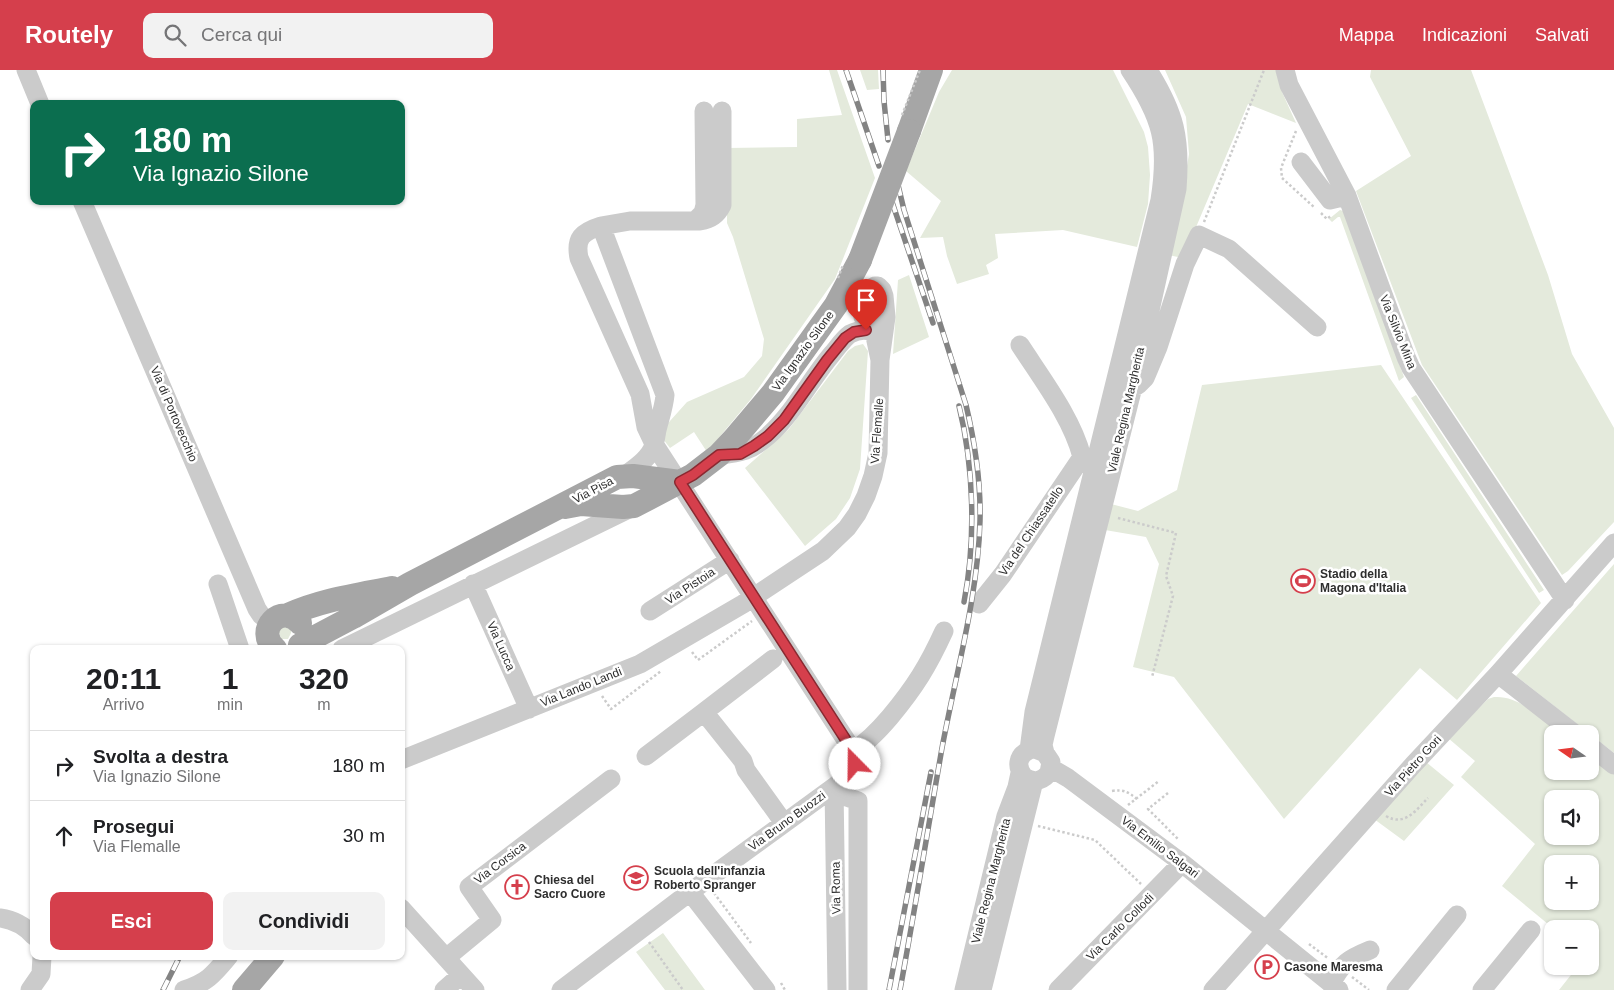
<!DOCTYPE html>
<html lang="it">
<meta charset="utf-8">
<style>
:root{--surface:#fff;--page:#f2f2f2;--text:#202124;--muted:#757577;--line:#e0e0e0;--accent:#d53f4c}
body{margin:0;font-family:Arial,sans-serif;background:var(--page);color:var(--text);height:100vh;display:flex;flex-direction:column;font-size:19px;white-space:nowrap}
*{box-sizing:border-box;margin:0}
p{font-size:16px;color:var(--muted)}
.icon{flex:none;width:28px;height:28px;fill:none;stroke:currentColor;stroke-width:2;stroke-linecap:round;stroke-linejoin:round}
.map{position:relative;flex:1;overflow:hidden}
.drawer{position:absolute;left:30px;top:575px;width:375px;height:315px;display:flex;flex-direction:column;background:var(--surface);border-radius:10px;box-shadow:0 1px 4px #0004}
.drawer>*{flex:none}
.guide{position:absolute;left:30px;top:30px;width:375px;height:105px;border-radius:10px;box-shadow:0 1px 4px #0004;background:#0b6e4f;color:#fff;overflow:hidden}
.needle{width:32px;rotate:284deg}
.controls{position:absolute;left:1544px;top:655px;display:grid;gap:10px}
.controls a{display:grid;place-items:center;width:55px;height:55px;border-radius:10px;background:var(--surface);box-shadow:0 1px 4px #0004;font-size:25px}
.pin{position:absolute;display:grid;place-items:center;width:42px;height:42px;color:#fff;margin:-51px -21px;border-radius:50% 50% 50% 0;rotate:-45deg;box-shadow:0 0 5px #0007}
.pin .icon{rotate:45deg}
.me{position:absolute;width:55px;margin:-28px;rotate:338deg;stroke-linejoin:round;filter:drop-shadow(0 0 4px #0008)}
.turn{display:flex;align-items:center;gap:18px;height:105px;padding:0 20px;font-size:22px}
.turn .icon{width:65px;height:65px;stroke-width:2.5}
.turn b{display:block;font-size:35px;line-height:42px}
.eta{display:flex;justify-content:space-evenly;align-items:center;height:85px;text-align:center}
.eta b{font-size:30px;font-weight:700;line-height:35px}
.action{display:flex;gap:10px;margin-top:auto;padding:10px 20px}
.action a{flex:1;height:58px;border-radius:10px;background:var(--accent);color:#fff;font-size:20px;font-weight:700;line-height:58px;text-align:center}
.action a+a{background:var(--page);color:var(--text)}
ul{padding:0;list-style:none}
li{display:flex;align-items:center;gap:15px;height:70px;padding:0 20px;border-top:1px solid var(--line)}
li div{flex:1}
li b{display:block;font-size:19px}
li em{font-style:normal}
header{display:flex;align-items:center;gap:30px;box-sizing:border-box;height:70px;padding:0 25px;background:var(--accent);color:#fff}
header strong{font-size:24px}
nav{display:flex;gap:28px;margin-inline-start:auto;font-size:18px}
.search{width:350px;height:45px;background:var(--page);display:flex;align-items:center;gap:12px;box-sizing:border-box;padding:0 18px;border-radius:10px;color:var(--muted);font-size:19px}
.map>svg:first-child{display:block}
.green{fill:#e4eadc;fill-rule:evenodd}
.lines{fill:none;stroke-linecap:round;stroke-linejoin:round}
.path{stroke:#cbcbcb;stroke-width:2.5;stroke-dasharray:2.5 2.5;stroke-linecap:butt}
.minor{stroke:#cbcbcb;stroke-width:19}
.major{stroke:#a6a6a6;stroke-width:24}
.rail-casing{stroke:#838383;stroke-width:5.5}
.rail{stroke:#fff;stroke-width:4;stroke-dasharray:11;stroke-linecap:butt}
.path-bridge{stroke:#cbcbcb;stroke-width:2.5;stroke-dasharray:2.5 2.5;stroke-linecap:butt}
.major-bridge{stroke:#a6a6a6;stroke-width:24}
.route-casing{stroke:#8a2931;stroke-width:12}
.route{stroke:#d53f4c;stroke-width:9}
.labels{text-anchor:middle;stroke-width:5;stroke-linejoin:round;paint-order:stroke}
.street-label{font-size:12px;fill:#2e2e2e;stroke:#fff}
.poi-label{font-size:12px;font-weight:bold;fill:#2e2e2e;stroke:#fff;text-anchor:start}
</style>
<header>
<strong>Routely</strong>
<div class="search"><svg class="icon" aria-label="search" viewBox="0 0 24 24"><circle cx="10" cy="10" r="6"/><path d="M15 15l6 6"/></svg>Cerca qui</div>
<nav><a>Mappa</a><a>Indicazioni</a><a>Salvati</a></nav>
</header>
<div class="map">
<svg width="1614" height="920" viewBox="0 0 1614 920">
<rect width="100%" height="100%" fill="#fff"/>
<path class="green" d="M829,0h8l38,108 -40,101 -84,120 -44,53 -13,-20 -24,16 -7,-9 -2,-8 26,-29 57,-25 18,-21 2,-17 -31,-102 -6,-14v-75l70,-1v-28l45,-4z
M860,0h18l1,19 -12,1z
M952,0h161l31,62 4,15 2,28 -2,29 -11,43 -74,-17 -68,4 3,24 -12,7 3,9 -32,10 -10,-28 -4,-19 -23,1 21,-37 -35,-30 33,-79z
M1165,0h114l3,22 14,31 -48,-19 -65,154 -15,-3 14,-58 7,-43 -3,-37z
M1371,0h100l77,205 24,79 42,74v94l-46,49 -6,4 -140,-210 -66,-174 55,-35 -41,-79z
M1340,140l3,1 61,166 -5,4 -59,-164h-2l-6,5 -3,-3z
M909,205l20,62 -36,17 5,-74z
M863,274l5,7 -8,118 -10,29 -14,21 -31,27 -60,-78 44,-39 59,-78 7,-5z
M1381,295l160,238 -84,97 -37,-32 -136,151 -110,-142 -41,-10 26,-103 -13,-27 -41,-7 6,-26 27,7 39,-21 25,-105z
M1416,325l128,195 -5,3 -128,-195z
M1614,494v189l-98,-77z
M283,556l8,4v3l-3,6h-7l-3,-10z
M1494,627c26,-2 47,22 67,37h-9v37h38v-15l24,18v216h-55l19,-24h12v-37h-36l-52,-43 33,-42 -74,-67 14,-16 -27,-23 40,-39zM1552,729h38v37h-38zM1552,794h38v37h-38z
M1426,692l28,23 -50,56 -30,-22z
M663,863l42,57h-40l-29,-38z"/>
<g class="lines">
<path class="path" d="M1296,61l-15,37 1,10 33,30
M1321,143l6,6 5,-4
M1204,152l60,-152
M1118,448l58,15 -10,43 7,20 -21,81
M692,582l6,8 54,-39
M602,626l9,13 50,-38
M1112,721c12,-2 16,1 25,8
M1168,723l-20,16 31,31
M1128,735l31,-24
M1386,746c19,11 30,-6 42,-18
M1038,756l57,14 46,44
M714,823l37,50
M649,872l34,48
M1309,874l20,15
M1352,907l17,13
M781,913l4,7"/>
<path class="minor" d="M26,0l14,34
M1285,0l4,15 58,111 59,161 5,11 154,232
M1301,92l29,38 17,-4
M82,131l175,408 4,6 10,8
M695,151l8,-8 2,-8 -1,-94
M601,156l29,-5h70c11,-2 17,-6 22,-16v-94
M1020,275c22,34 52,73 62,112
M1138,315l7,-7 3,-7 10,-24 27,-83 14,-29 30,14 88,78
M719,385c22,-2 32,-4 49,-19 26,-23 42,-56 64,-82 6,-7 11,-15 18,-20 8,-4 15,-5 22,-2
M218,514l22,65
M473,514l56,125
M979,534l24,-30 79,-117 14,4
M650,541l80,-51
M342,579l291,-142
M773,589l-69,53 39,49 3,9 38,53
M1498,604l77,60
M1590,676l24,19
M1029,680l6,-1 10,4 6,9 -2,11c-8,9 -15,10 -25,4 -8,-10 -7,-21 5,-27l5,-38 126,-512c9,-57 2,-82 -30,-130
M853,681c15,-9 26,-21 37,-34 25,-30 38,-51 54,-86
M1045,683l-2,-8 2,-9 88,-349 44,-198c4,-51 -2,-76 -29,-119
M646,686l58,-44
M401,690l239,-96 103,-60 80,-53 24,-23 10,-14 9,-18 7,-20 5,-23 2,-93 6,-43 -2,-21 -2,-6 -4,-4h-3l-5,3 -6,8 -2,12 1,8 12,19 5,24
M1051,698l17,10 114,85 157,127
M834,717l13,10 11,4v189
M834,717l3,203
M690,822l76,98
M401,838l74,82
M0,848c14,2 24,7 34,18
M446,888l46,-38 -23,-33 142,-108
M1331,914c11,-21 17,-25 39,-34
M30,920l11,-16 1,-18
M184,920c24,-8 29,-15 45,-34
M444,920l17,-15
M561,920l129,-98 144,-105c12,-10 26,-19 19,-36l-199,-307 -8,-17 -6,-33 -61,-136c-4,-20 3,-26 22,-32l64,169c-1,11 -4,20 -7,31 -2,6 -2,13 -4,19 -5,14 -18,22 -30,31
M964,920l42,-174 11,-29 3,-14
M982,920l52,-209
M1058,920l124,-127
M1213,920l200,-225 85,-91 116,-131
M1396,920l61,-75
M1482,920l49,-60"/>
<path class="major" d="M909,61l22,-61
M565,437l16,-3 42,3 11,-1 59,-31 26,-20 15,-16 39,-46 63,-88 24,-45
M288,545c33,-15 69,-20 104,-27
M300,575l53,-28 57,-33 207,-107 16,-1 47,6
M275,579c-21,-19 6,-47 25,-26
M244,920l29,-34"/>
<g class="rail-casing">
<path id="rail" d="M846,0l33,96
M883,0l1,31 4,39
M898,115l6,25 62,195c9,38 15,76 14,116 -2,75 -24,152 -38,227 -14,80 -27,161 -42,242
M892,132l41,121
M959,336c15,61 17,135 5,196
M163,920l17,-34
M889,920l42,-218"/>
</g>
<use href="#rail" class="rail"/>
<path class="path-bridge" d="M902,45l18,-45
M838,208l5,-13"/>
<path class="major-bridge" d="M860,190l49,-129"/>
</g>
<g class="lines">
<g class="route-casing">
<path id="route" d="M855,694l1,-6 -3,-7 -173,-269 13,-7 26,-20 21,-1 14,-8 14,-10 16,-16 43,-60 18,-22 9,-6 12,-2"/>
</g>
<use href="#route" class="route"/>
</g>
<defs>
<g id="stadium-ring" transform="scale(1.25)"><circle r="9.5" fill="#fff" stroke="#d53f4c" stroke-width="1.5"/><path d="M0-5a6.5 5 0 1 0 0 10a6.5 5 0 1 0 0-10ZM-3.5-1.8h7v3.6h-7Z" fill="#d53f4c"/></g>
<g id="school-ring" transform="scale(1.25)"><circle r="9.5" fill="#fff" stroke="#d53f4c" stroke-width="1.5"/><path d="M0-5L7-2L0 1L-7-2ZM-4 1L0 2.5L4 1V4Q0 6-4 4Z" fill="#d53f4c"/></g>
<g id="church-ring" transform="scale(1.25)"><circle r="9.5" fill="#fff" stroke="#d53f4c" stroke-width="1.5"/><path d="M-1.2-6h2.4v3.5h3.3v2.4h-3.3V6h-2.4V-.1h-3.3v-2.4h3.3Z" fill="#d53f4c"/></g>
<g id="parking-ring" transform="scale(1.25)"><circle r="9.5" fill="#fff" stroke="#d53f4c" stroke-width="1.5"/><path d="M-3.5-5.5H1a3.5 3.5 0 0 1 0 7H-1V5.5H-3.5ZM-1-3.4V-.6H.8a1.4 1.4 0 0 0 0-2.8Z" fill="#d53f4c"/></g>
</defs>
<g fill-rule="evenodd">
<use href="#stadium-ring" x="1303" y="511"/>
<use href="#school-ring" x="636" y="808"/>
<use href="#church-ring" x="517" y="817"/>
<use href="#parking-ring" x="1267" y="897"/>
</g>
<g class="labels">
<g class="street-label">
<text transform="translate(1398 262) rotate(68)" y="4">Via Silvio Mina</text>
<text transform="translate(803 281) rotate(-54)" y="4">Via Ignazio Silone</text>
<text transform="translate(1126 340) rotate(-77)" y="4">Viale Regina Margherita</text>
<text transform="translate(174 344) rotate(67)" y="4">Via di Portovecchio</text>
<text transform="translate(877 361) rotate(-86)" y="4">Via Flemalle</text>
<text transform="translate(593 420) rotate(-28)" y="4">Via Pisa</text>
<text transform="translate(1031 461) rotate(-56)" y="4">Via del Chiassatello</text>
<text transform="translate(690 516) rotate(-33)" y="4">Via Pistoia</text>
<text transform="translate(501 576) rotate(66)" y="4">Via Lucca</text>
<text transform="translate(581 617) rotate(-22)" y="4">Via Lando Landi</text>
<text transform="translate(1413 696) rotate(-48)" y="4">Via Pietro Gori</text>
<text transform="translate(787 751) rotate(-36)" y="4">Via Bruno Buozzi</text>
<text transform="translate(1160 777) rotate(37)" y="4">Via Emilio Salgari</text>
<text transform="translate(500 793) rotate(-37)" y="4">Via Corsica</text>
<text transform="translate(991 811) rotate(-76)" y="4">Viale Regina Margherita</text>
<text transform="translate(836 818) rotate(-91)" y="4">Via Roma</text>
<text transform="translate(1120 857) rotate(-45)" y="4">Via Carlo Collodi</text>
</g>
<g class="poi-label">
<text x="1320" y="508">Stadio della<tspan x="1320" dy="14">Magona d'Italia</tspan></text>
<text x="654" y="805">Scuola dell'infanzia<tspan x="654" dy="14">Roberto Spranger</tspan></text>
<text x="534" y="814">Chiesa del<tspan x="534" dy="14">Sacro Cuore</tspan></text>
<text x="1284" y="901">Casone Maresma</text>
</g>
</g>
</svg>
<div class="controls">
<a><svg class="needle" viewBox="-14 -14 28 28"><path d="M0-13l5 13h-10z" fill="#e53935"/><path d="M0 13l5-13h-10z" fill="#757577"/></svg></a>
<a><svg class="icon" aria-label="sound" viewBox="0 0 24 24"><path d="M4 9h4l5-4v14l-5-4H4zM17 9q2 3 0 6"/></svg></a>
<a>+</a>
<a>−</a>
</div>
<div class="pin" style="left:866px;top:260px;background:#d93025"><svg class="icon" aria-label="arrive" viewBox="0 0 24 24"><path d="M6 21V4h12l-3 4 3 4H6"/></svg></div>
<svg class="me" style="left:855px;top:694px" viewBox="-20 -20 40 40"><circle r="19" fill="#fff"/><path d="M0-13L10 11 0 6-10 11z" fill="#d53f4c"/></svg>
<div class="guide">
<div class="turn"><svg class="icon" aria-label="right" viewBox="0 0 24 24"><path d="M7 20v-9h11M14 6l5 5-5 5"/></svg><div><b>180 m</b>Via Ignazio Silone</div></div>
</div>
<section class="drawer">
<div class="eta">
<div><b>20:11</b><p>Arrivo</p></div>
<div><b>1</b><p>min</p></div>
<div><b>320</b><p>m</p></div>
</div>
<ul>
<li><svg class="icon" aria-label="right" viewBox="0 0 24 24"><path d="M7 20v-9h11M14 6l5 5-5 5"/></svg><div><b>Svolta a destra</b><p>Via Ignazio Silone</p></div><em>180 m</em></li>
<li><svg class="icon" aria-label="ahead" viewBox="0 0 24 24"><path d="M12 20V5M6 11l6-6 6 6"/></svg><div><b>Prosegui</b><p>Via Flemalle</p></div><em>30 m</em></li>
</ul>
<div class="action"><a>Esci</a><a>Condividi</a></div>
</section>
</div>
